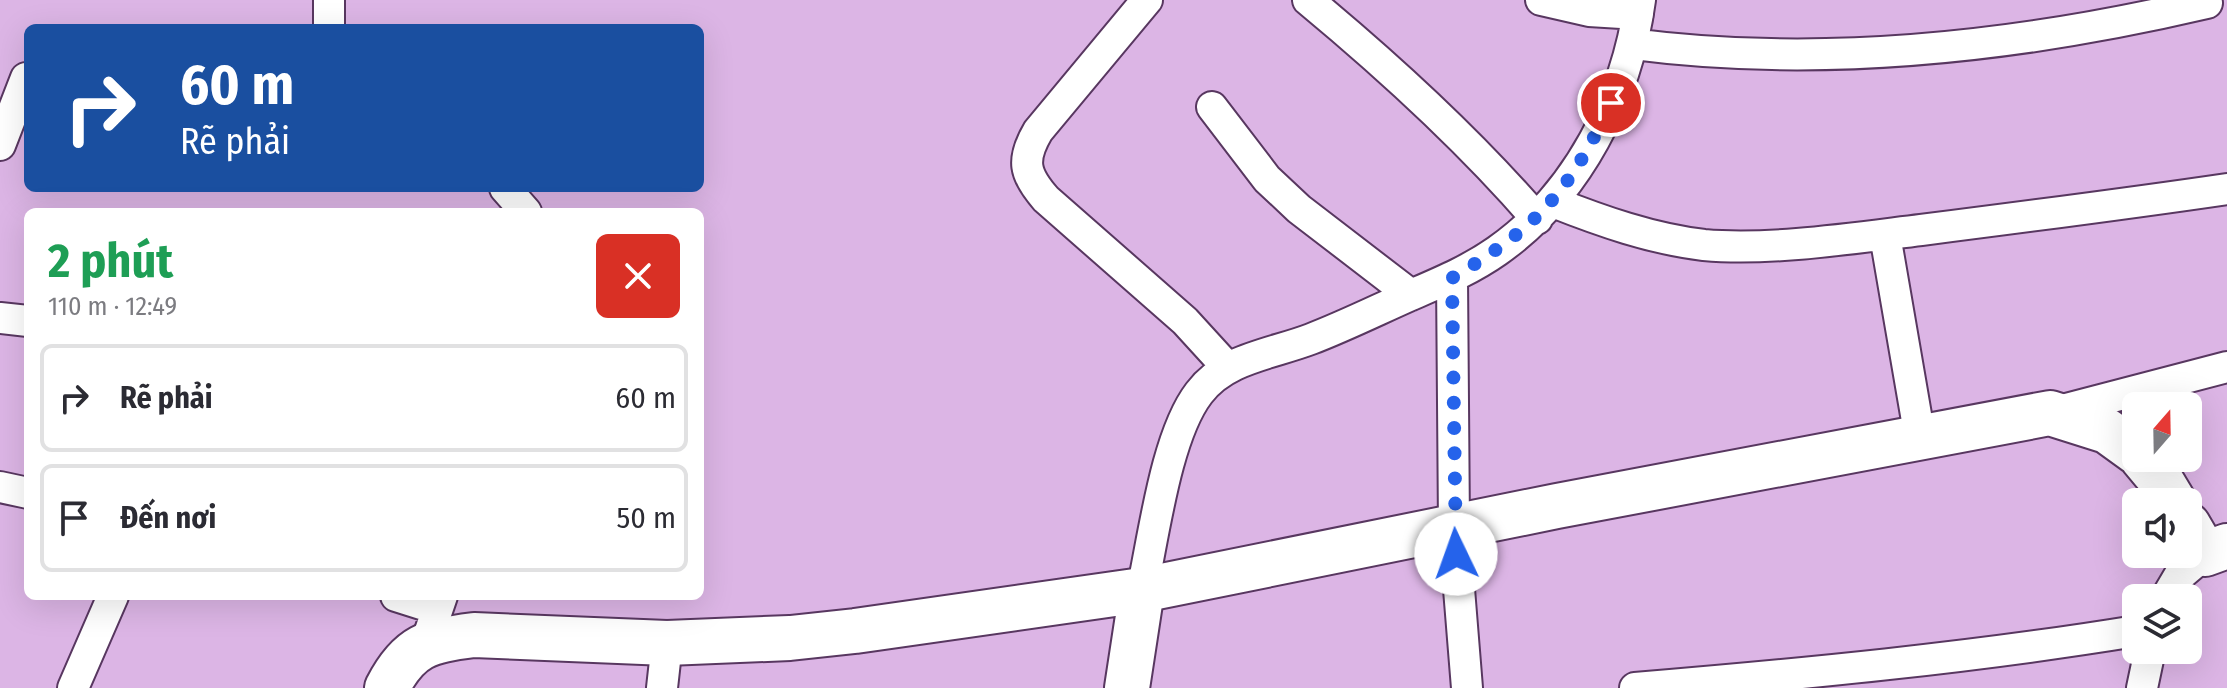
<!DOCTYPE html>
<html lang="vi">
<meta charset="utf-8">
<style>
:root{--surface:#fff;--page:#f7f7f7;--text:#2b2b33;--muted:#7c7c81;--line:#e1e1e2}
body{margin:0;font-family:"Fira Sans Condensed",sans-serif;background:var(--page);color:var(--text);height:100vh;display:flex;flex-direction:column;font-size:30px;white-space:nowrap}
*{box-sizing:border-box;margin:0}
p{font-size:26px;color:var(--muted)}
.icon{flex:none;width:44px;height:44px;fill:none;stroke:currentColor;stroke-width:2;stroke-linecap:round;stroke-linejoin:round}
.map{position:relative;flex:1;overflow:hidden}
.sheet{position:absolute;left:24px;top:208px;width:680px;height:392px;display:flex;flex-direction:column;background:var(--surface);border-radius:12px;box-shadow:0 8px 32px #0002}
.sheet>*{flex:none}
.banner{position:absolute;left:24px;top:24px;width:680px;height:168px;border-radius:12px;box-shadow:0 8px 32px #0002;background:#1a4fa0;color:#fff;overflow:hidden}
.needle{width:52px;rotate:20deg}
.tools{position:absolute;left:2122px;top:392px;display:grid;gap:16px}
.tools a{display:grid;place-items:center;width:80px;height:80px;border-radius:12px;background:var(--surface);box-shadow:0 8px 32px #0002;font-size:40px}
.pin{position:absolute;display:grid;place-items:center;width:68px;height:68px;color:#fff;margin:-34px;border:4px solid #fff;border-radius:50%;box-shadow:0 2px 8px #0007}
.me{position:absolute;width:88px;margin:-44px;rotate:357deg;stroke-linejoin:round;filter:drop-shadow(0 0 6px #0008)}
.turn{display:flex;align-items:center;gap:28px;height:168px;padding:0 24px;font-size:36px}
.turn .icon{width:104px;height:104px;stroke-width:2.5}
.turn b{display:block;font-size:56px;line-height:68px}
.round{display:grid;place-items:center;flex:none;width:84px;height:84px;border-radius:12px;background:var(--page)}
.overview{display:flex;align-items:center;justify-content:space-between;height:136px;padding:0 24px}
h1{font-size:48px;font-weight:700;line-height:60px;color:#1e9e55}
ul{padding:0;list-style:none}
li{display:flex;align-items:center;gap:24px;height:108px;margin:0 16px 12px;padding:0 8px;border:4px solid var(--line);border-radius:12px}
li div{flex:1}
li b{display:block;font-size:30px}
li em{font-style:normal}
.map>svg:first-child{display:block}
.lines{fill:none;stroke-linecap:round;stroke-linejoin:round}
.street-casing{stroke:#583760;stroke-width:34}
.secondary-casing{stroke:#583760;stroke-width:48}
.street{stroke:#fff;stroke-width:30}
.secondary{stroke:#fff;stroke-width:44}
.route{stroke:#2563eb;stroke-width:14;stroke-dasharray:0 25.2}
</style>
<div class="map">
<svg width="2227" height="688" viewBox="0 0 2227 688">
<rect width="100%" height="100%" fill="#dcb5e5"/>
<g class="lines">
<g class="street-casing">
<path id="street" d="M329,0v28
M1147,0l-109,131c-17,29 -14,43 8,68l139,122 42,46
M1308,0c82,68 159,138 229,219
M1541,0l48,11 49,3
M1632,44c191,25 387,3 575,-41
M1212,107l55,72 32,30 112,86
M0,145l26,-67
M505,188l21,24
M1553,202c48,19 99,37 151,43 66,6 151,-7 217,-15 102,-13 204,-26 306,-41
M1885,235l35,203
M1452,278l2,249 13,161
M0,318l28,3
M2051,413l176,-46
M0,487l28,6
M1142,590c12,-55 24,-154 57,-197 26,-35 73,-39 112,-54 34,-13 66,-29 100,-44 30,-13 59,-25 86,-44 81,-57 130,-154 143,-251
M396,596l41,13
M2166,598l13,-22 26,-22
M426,643l16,-47
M73,688l40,-92
M662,688l5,-45
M1635,688c167,-14 335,-30 501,-57
M2142,688l8,-38"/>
</g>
<g class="secondary-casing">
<path id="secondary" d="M2142,458l20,24 12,20
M2188,525l17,29 22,-8
M387,688c22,-43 41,-47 87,-53l193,8 123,-5 65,-7 287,-41 415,-84 493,-93 57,18 29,21
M1127,688l15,-98"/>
</g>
<use href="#street" class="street"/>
<use href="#secondary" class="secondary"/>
</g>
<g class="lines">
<path class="route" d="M1456,554l-4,-276c85,-51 117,-85 159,-175"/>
</g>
</svg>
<div class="tools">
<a><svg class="needle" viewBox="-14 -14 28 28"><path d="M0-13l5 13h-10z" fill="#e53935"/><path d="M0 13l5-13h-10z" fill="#7c7c81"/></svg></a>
<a><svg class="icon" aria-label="sound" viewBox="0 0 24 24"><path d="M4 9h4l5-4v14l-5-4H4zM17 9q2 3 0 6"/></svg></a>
<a><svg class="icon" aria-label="layers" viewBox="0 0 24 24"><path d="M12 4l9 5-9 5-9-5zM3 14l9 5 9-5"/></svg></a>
</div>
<div class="pin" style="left:1611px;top:103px;background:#d93025"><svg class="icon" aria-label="arrive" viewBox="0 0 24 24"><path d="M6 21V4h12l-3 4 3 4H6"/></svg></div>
<svg class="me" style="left:1456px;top:554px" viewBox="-20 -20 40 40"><circle r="19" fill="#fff"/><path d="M0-13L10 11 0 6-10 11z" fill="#2563eb"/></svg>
<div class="banner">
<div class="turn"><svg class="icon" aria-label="right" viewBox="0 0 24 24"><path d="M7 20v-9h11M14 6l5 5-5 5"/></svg><div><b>60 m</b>Rẽ phải</div></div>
</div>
<section class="sheet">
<div class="overview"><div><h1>2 phút</h1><p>110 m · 12:49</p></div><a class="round" style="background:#d93025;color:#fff"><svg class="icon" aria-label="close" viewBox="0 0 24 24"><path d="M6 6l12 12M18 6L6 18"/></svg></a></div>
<ul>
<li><svg class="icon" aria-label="right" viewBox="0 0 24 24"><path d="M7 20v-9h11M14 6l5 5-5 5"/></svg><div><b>Rẽ phải</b></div><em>60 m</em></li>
<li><svg class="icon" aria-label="arrive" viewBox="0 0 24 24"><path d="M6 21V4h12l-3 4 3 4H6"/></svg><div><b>Đến nơi</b></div><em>50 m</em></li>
</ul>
</section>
</div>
